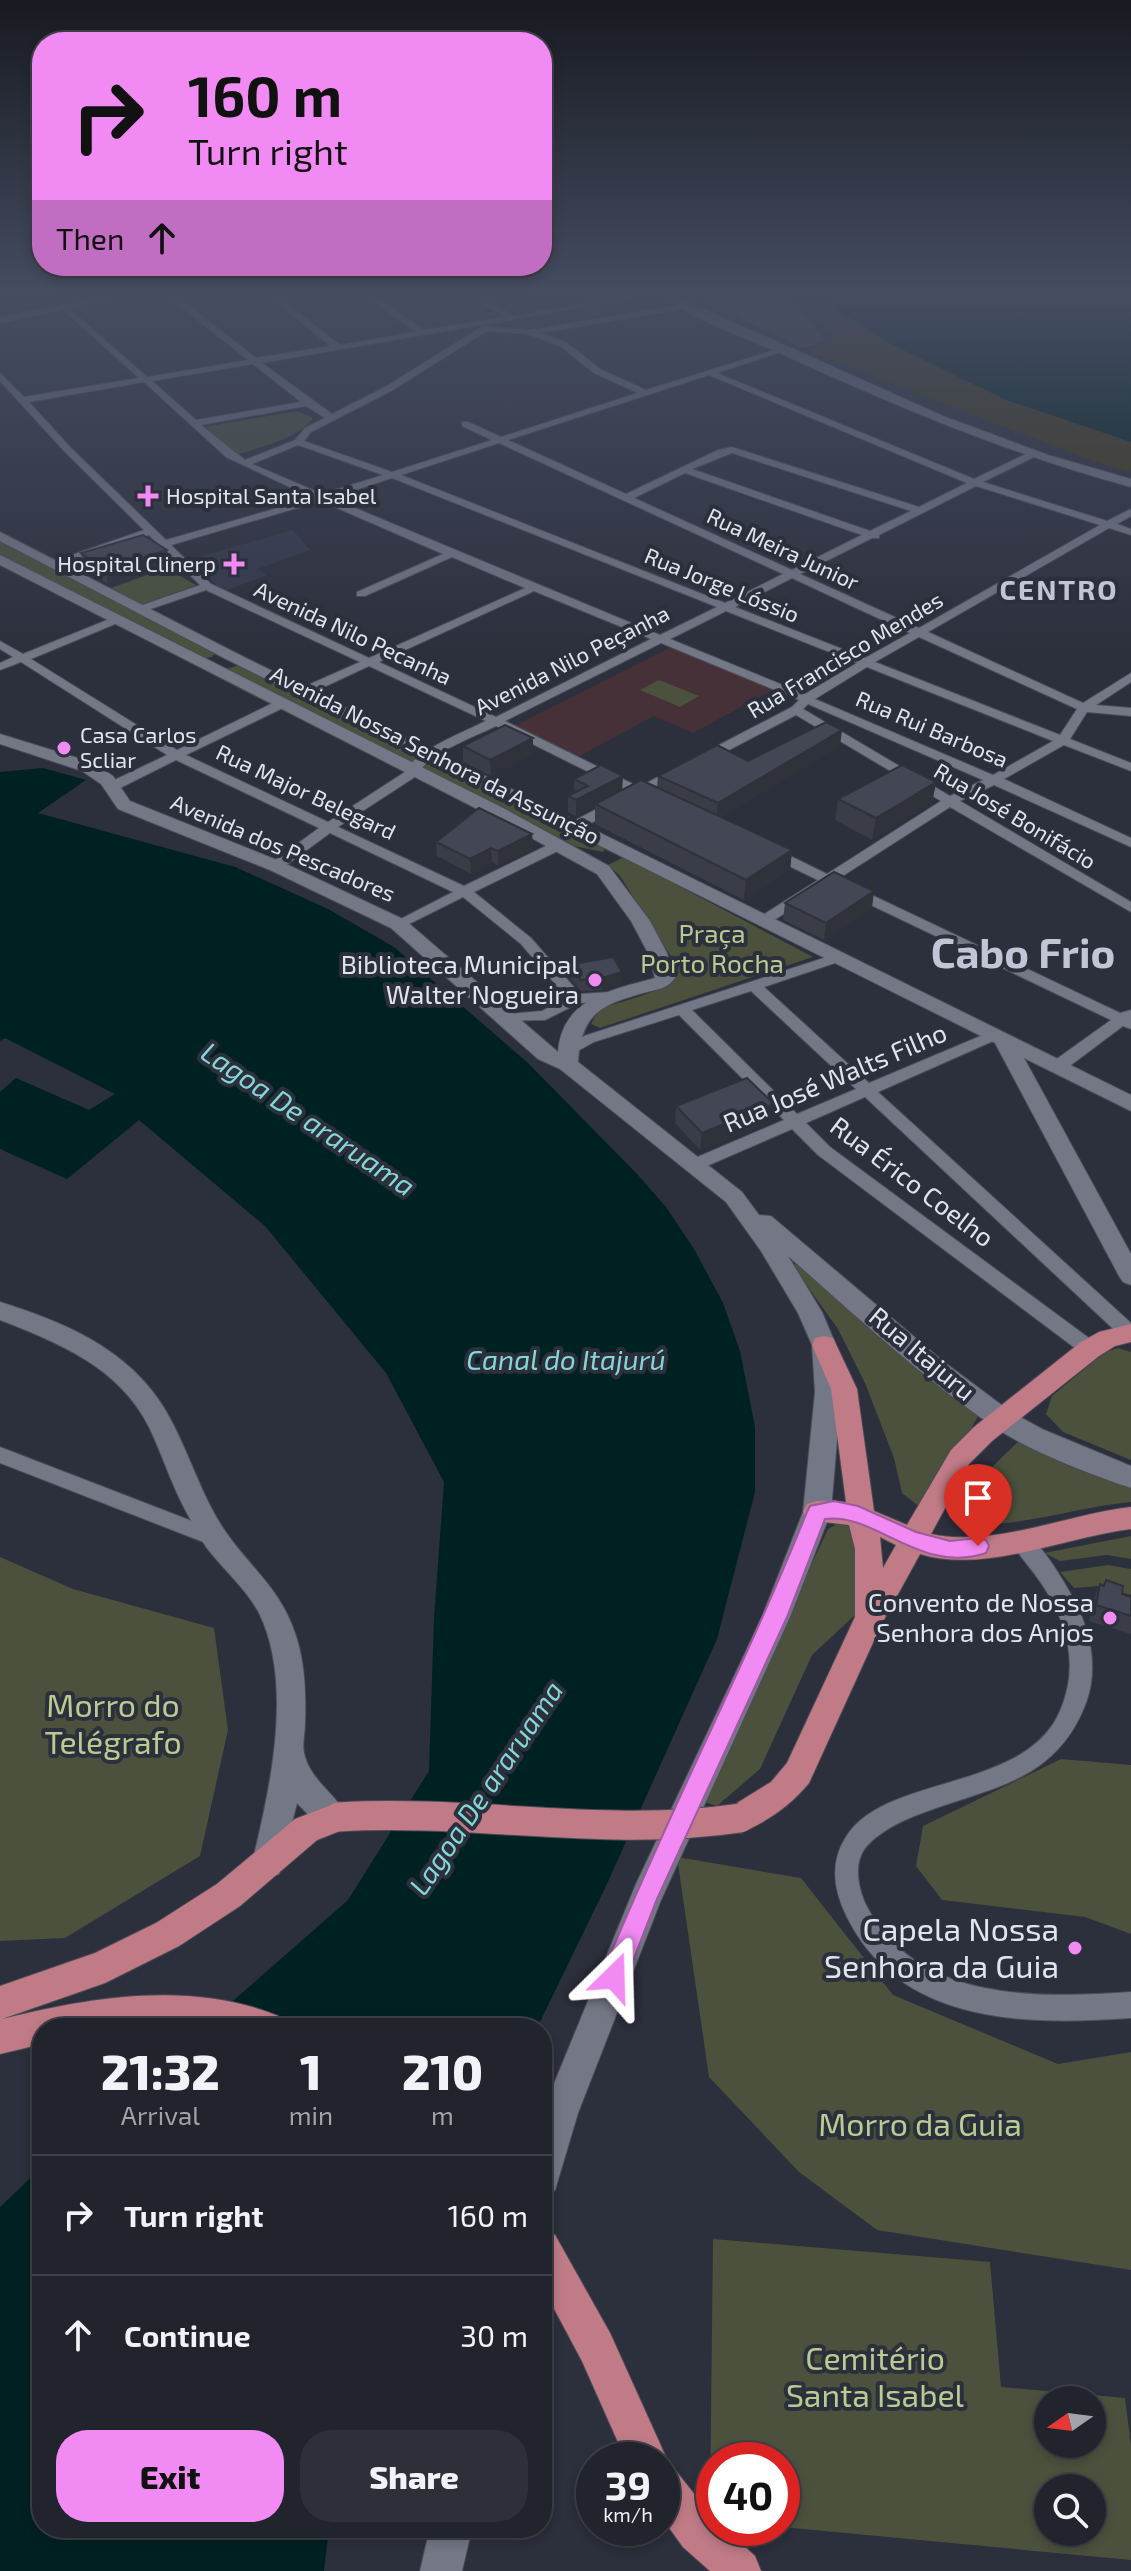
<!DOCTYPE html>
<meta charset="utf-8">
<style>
:root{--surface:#21232d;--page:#2d2f39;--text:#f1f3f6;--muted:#a2a4aa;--line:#3e4049;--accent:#f28af3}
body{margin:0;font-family:"Exo 2",sans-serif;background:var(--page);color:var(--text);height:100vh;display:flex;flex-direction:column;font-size:30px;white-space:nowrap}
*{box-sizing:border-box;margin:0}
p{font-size:26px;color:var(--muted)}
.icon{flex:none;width:44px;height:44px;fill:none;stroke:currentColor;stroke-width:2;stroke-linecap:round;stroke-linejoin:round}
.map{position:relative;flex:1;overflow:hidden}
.details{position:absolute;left:32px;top:2018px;width:520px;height:520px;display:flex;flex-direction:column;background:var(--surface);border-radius:32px;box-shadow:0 4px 12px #0003,0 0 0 2px var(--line)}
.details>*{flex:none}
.hud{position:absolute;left:32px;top:32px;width:520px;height:244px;border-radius:32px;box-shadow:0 4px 12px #0003,0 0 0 2px var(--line);background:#f28af3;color:#111;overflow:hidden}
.needle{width:52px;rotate:256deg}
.tools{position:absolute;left:1034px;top:2386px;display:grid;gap:16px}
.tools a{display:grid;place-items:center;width:72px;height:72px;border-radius:50%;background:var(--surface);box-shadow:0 4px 12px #0003,0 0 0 2px var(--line);font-size:40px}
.speed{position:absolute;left:576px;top:2442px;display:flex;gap:16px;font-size:40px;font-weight:700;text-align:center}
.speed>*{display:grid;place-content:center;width:104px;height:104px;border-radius:50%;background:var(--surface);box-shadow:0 4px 12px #0003,0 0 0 2px var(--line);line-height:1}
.speed small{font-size:20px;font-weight:400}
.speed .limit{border:12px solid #d22;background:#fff;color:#111}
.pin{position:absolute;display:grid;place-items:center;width:68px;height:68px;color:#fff;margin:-82px -34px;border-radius:50% 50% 50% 0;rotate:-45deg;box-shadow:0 0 8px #0007}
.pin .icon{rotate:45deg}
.me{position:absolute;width:88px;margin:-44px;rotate:22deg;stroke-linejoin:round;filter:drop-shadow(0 0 6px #0008)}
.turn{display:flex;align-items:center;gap:28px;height:168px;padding:0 24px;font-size:36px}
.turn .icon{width:104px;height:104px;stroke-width:2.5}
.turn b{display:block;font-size:56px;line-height:68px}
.then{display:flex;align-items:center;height:76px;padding:0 24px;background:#0003;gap:16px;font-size:30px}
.eta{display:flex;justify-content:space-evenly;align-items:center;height:136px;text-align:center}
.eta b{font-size:48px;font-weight:800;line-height:56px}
.primary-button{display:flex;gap:16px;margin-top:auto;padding:16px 24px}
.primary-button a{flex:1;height:92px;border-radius:32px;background:var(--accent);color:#111;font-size:32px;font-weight:800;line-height:92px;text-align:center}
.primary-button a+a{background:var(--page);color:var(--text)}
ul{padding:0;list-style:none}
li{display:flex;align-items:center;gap:24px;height:120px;padding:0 24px;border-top:2px solid var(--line)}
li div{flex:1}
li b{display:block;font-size:30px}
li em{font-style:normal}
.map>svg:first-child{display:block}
.built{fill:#34394b}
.education{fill:#453137}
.green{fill:#4b513d;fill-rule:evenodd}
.sand{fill:#403717}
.water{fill:#002121}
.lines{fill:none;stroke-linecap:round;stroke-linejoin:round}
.street-casing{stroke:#4a4c57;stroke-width:2}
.secondary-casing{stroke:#4a4c57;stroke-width:2}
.primary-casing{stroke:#4a4c57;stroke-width:2}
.street{fill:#737786;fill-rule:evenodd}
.secondary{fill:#737786;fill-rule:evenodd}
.primary{fill:#c07b86;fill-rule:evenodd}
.primary-bridge-casing{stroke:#4a4c57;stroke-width:31;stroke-linecap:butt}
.primary-bridge{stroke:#c07b86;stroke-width:29}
.wall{fill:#3a3c48}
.shaded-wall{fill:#2f313b}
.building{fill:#434654;stroke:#2f313b;stroke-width:2}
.route{fill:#f28af3;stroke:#9d5a9e;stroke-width:2}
.poi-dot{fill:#f28af3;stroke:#2c2f3c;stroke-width:3}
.labels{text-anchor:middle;stroke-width:8;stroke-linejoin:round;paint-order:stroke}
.far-poi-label{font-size:22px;fill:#e1e4ec;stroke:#2c2f3c;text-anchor:start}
.far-street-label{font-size:22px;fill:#e1e4ec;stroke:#2c2f3c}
.park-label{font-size:26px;fill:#b9cb91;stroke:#2c2f3c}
.poi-label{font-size:26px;fill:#e1e4ec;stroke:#2c2f3c;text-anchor:end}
.street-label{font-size:26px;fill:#e1e4ec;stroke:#2c2f3c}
.far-district-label{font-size:28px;font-weight:bold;letter-spacing:2px;fill:#c1c5d5;stroke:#2c2f3c}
.water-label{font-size:28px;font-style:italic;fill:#85d7d7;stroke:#2c2f3c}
.near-park-label{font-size:32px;fill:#b9cb91;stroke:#2c2f3c}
.near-poi-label{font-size:32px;fill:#e1e4ec;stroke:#2c2f3c;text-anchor:end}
.town-label{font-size:42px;font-weight:bold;fill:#c1c5d5;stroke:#2c2f3c}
</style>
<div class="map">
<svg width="1131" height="2571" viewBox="0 0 1131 2571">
<rect width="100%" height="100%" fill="#2c2f3c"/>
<path class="built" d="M293,530l17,20 -52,19 9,6 -40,15 -10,-4 -25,-27z"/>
<path class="education" d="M671,647l102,43 -80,43 -39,-17 -76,41 -64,-31z"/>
<path class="green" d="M696,298h94l36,42 -22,8z
M297,411l16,7c-14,21 -54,29 -77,37l-32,-28z
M0,541l216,112 -4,4 -11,2 -201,-105z
M166,568l30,17 -54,20 -31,-17z
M239,665l368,181 -4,6 -34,-7 -111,-60 -232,-116z
M659,680l40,16 -19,11 -40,-17z
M624,857l189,100 -213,71 -9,-4 8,-15c17,-6 60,-16 72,-28 5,-5 4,-11 4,-18l-55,-87 -12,-11z
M790,1262l36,15 152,139 -53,95 -23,-18 -8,-35 -29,-75 -27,-54z
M1118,1348l13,4v108l-68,-28 -17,-18 6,-18 53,-44z
M1018,1442l113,40v20c-56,5 -110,26 -167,22 2,-36 30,-59 54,-82z
M842,1521l15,5 12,76 -57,53 -52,114 -43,37 -16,-5 127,-272z
M1131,1536v23l-24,-4 -47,6 -16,-8z
M0,1557l73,32 141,39 14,102 -28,126 -135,82 -65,3z
M1108,1565l23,4v26l-31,-9 -26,2 -14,-16z
M1061,1759l70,6v169l-46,-17 -143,-17 -26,-34 7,-40z
M677,1857l124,21 92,117 165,69 73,-12v218l-254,-40 -78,-58 -90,-95z
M713,2239l277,23 11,125 124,11 6,48v114l-349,-33v-67h-68v48l-4,-3zM1048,2400h44v44h-44zM1048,2488h44v44h-44z"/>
<path class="sand" d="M796,298h31l11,13 51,32 117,57 125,42v30l-40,-12 -286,-110 30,-9z"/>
<path class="water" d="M827,298h304v144l-125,-42 -117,-57 -51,-32z
M43,768l43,12 -48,33 197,54 93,42 66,38 134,116 109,111 29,33 28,42 29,54 17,48 15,76v65l-38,147 -111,247 -69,142h-335l146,-128 81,-129 5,-153 10,-136 -58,-109 -121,-147 -126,-106 -72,59 -67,-30v-57l16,-14 73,32 26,-16 -110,-56 -5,3v-269z
M42,2167v361h287l-5,43h-324v-364z"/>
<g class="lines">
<g class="street-casing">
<path id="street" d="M170,298h9l77,60 75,-12 -60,-48h9l60,47 76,-13 -47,-34h9l46,32 81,-13 -31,-19h10l30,18 104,-18h19l-375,65 70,51 53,-27 98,-61 47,4 156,-26 3,4 -149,25 26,9 34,27 46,21 135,-42v4l-64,21 257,106 56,-27h6v4l-53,26 124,39 24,-12v7l-14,8 14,5v6l-22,-7 -181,104 155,71 48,-30v9l-35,23 35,3v8l-44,-4 -17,27 61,24v8l-67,-26 -60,34 127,59v9l-137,-62 -34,16 171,101v10l-181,-105 -112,72 282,134 11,-3v19l-8,-3 -60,45h-12l-2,-4 2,-4 60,-43 -282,-135 -61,39h-10v-6l60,-38 -54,-26v-6h10l53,26 114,-73 -145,-86 -90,47h-8v-6l94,-49 7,-7 -138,-57 -156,78 134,66 36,-19h8v6l-34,18 4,4 -1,3 -13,-2 -59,32h-10v-6l59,-31 -133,-66c-20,10 -72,29 -78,49l-80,52 126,59 90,-44h10v6l-90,44 57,46 49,56 30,-2 8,5 -8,5 -31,1 -34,17 -47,1v-6l44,-4 25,-13 -46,-54 -58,-47 -60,30h-10l-2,-3 62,-32 -123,-59 -49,36h-10v-6l48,-35 -143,-68 -60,30h-10v-6l61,-29 -146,-93 -21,8v-7l13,-6 -13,-8v-8l23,13 89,-36h8v4l-89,37 146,91 100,-49h8v6l-99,48 142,67 80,-52c4,-18 60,-40 78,-49l-117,-55 -62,29h-8v-6l61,-27 -154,-72 -61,21h-8v-4l63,-22 -51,-50 -92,32h-8v-4l95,-33 -79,-78 -65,-71v-8l24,24 115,-19 -78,-70 3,-4 83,73 101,-17zM487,331l41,3 32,12 34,27 44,20 -137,44 -33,-15h-6v4l30,14 -100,32 -88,-31 7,-9 80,-41zM253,364l48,38 -105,18 -44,-39zM709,375l258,108 -48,24 -187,-60 -14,3 -92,44 -118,-54zM144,382l82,75 87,41 -147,42 -95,-92 -42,-46zM306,406l19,12 -20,10 -10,12 -50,20 -44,-35zM499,443l284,131 -58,29 -324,-128zM298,445l85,30 -61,19 -70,-30zM732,453l179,58 -41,20 -178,-62zM685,473l177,62 -70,35 -158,-72zM392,478l325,129 -57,28 -329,-137zM976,486l124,39 -181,103 -119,-54 72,-36h7v-3zM321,501l122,53 -86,38v4h8l87,-39 73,31 -156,70 -158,-74 -40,-39zM792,578l118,55 -45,25 -130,-51zM534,591l117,48 -155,78 -117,-55zM726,611l131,52 -52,31 -135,-55zM919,637l158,72 -17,26 -185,-73zM867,667l186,74 -60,34 -178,-76zM808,704l175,76 -33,16 -147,-87z
M836,954l7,4 -2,3 -77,26 105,96 121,-51h10l3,3 -3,3 -122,54 253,231v17l-8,-2 -258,-241 -59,26 24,24 267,197 2,5 -2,5h-14l-265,-199 -26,-26 -92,40h-12l-2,-4 2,-4 96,-41 -105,-105 -85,27 -27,15 -8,-5 25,-16zM751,991l105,98 -59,25 -105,-104z
M0,1447l223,86 3,6 -3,6 -7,2 -216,-84z
M1021,1532c19,7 42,48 52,66 17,32 26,69 13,105 -31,81 -97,84 -169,112 -18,7 -38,17 -51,32 -13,16 -8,41 0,58 51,98 171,93 265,87v26c-103,7 -230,8 -284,-101 -13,-26 -18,-54 -1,-80 38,-63 180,-45 214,-126 20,-46 7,-91 -21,-131 -9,-13 -21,-25 -28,-39l3,-6z"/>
</g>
<g class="secondary-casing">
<path id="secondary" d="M98,298h23l-121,25v-6z
M665,298h14l264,118 105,39 83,24v8c-123,-33 -240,-83 -356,-136 -32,-14 -83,-32 -110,-53z
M0,532l236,121 895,442v16l-107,-53 107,196v31l-8,-3 -4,-6 -124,-233 -769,-384 -226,-118z
M0,555l505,254 104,57 41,55 17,32 8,25c-7,10 -16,11 -28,14 -44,12 -66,20 -69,70l164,130 17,23 12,1 173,146 67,50 31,17 89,37v22c-44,-15 -102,-37 -140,-63 -72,-50 -137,-111 -203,-169l34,56 14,33 5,47 -10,120 -41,105 -129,283 -83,213 -23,77 -13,5v-82l94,-229 126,-267 41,-105 12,-120 -3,-47 -14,-32 -37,-62 -35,-49 -166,-133 -22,-10 -147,-131 -121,-58 -152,-61 -17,-25 -19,-13 -82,-27v-10l94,29 19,13 17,25 152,61 123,58 153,132c4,-54 54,-62 97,-74l-7,-25 -17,-32 -34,-47 -104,-57 -493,-252z
M0,1302c71,22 139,52 173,122 18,35 29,72 50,104 28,42 58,59 74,111 8,27 9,56 8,84 0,9 -3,22 -1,30 6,28 33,41 44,65l-5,10 -11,5 -11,-5 -24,-25 -18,71 -11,4 -11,-4 -5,-11c18,-73 42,-179 7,-250 -12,-23 -33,-41 -49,-61 -9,-11 -15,-24 -22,-37 -16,-28 -25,-59 -39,-88 -30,-60 -90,-84 -149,-107z
M430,2528h42l-10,43h-42z"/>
</g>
<g class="primary-casing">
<path id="primary" d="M1131,1324v18l-16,4 -16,10 -107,85 -23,23 -38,70c63,14 136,-20 200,-27v22c-67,8 -145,45 -211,25l-39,71 -72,158c-18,22 -42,39 -69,50l-11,-5 -5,-10 5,-10 42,-26 16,-19 68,-146v-68l-6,-24 -42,-5 -4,-8 4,-8 10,-3 29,1 -15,-113 -19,-44 3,-7 9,-2 9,2 24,51 17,122 33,14 44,-75 23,-23 107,-85 18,-10zM880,1537l16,8 -13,23z
M339,1802l11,5 5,10 -5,10 -33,13 -77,66 -61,40 -74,37 -103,36c88,-22 189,-39 276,-3l5,12h-241v16l-42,10v-68l95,-33 61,-30 61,-39 78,-65z
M542,2229l13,6 55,98 51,113 6,14 -2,6 11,5 38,48v9h10l31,28 6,15h-51l-27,-24 -21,-29v-58h-36l-44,-99 -40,-75z"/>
</g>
<use href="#street" class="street"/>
<use href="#secondary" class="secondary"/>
<use href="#primary" class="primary"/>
<g class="primary-bridge-casing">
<path id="primary-bridge" d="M339,1817c133,-8 269,21 401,1"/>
</g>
<use href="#primary-bridge" class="primary-bridge"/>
</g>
<path class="wall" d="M167,550l3,15 -62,19 -24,-16 -3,-15z
M463,746l70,8 -42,22 -28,-14z
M840,746l-120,71 72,33 -2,20 -46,30 -149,-76v-18l-19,10 -8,-4v-16l6,-3v-14l48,11 35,-2 1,-12z
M936,782l-4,21 -60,37 -37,-20 3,-21z
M532,834l1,15 -35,17 -6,-4 -21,12 -34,-18 -1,-14z
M785,903l87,5 -48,32 -41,-20z
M569,965l53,18 -20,7 -21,1 -12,-14z
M774,1104l-2,17 -72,29 -25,-27 1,-17z
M1106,1580l16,14 9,3v37l-42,-13 4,-20 7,-17 3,2z"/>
<path class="shaded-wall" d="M167,550l3,15 -62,19 -3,-15z
M842,730l-2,16 -124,73 2,-16z
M533,738v16l-42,22 -1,-16z
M623,776l-1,16 -27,12v2l-19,10v-16z
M936,782l-4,21 -60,37 4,-22z
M532,834l1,15 -35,17v-15z
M491,848l1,14 -21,12 -1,-15z
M792,850l-2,20 -46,30 2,-20z
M874,891l-2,17 -48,32 2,-17z
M622,972v11l-20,7v-12z
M774,1104l-2,17 -72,29 2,-17z"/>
<path class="building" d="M143,535l24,15 -62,19 -24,-16z
M826,722l16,8 -124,73 -60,-27 59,-31 31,16z
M505,725l28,13 -43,22 -27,-14z
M601,765l22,11 -47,24 -8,-4 20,-10 -14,-7z
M902,765l34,17 -60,36 -38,-19z
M641,780l151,70 -46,30 -151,-76z
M479,808l53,26 -34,17 -7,-3 -21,11 -34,-17z
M834,872l40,19 -48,32 -41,-20z
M613,957l9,15 -20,6 -21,2 -12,-15z
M747,1078l27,26 -72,29 -26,-27z
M1106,1580l17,6 -1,8 9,3v19l-35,-11 4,-21 4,2z"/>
<linearGradient id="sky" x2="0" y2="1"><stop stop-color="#181a21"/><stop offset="0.45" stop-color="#454d61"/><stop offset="1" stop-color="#454d61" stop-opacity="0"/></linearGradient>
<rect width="1131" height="658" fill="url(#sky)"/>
<path class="route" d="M834,1501l24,5 58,26 34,9 28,-3 8,2 3,6 -3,7c-66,22 -111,-41 -161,-34l-38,98 -130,282 -34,87 -9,4 -9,-4 -4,-9c64,-158 143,-308 206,-465l3,-6z"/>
<g class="poi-dot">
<path d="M144 484h8v8h8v8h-8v8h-8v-8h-8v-8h8z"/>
<path d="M230 552h8v8h8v8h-8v8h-8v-8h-8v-8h8z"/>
<circle cx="64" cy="748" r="8"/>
<circle cx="595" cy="980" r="8"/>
<circle cx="1110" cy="1618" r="8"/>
<circle cx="1075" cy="1948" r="8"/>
</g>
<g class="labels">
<g class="far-poi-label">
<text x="166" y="504">Hospital Santa Isabel</text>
<text x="216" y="572" text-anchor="end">Hospital Clinerp</text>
<text x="80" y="743">Casa Carlos<tspan x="80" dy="25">Scliar</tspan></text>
</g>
<g class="far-street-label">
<text transform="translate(783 549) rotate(25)" y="8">Rua Meira Junior</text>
<text transform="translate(722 585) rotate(22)" y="8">Rua Jorge Lóssio</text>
<text transform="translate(353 633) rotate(25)" y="8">Avenida Nilo Pecanha</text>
<text transform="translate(845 655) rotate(-31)" y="8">Rua Francisco Mendes</text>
<text transform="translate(572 660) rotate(-27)" y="8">Avenida Nilo Peçanha</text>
<text transform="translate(932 729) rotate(23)" y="8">Rua Rui Barbosa</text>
<text transform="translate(435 755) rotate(27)" y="8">Avenida Nossa Senhora da Assunção</text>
<text transform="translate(306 792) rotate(25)" y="8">Rua Major Belegard</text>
<text transform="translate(1015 816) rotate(31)" y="8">Rua José Bonifácio</text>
<text transform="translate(283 848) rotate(23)" y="8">Avenida dos Pescadores</text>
</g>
<g class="park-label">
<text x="712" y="943">Praça<tspan x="712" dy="30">Porto Rocha</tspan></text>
</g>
<g class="poi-label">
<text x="579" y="974">Biblioteca Municipal<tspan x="579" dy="30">Walter Nogueira</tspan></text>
<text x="1094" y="1612">Convento de Nossa<tspan x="1094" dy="30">Senhora dos Anjos</tspan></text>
</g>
<g class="street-label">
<text transform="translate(835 1078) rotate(-23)" y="9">Rua José Walts Filho</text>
<text transform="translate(912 1182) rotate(37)" y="9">Rua Érico Coelho</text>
<text transform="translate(922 1354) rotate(40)" y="9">Rua Itajuru</text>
</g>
<g class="far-district-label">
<text x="1059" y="600">CENTRO</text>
</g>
<g class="water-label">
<text transform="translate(308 1119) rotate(34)" y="10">Lagoa De araruama</text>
<text x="566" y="1370">Canal do Itajurú</text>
<text transform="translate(486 1788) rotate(-56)" y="10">Lagoa De araruama</text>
</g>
<g class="near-park-label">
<text x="113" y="1717">Morro do<tspan x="113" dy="37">Telégrafo</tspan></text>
<text x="920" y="2136">Morro da Guia</text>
<text x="875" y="2370">Cemitério<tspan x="875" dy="37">Santa Isabel</tspan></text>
</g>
<g class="near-poi-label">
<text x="1059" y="1941">Capela Nossa<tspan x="1059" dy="37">Senhora da Guia</tspan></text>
</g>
<g class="town-label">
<text x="1023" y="968">Cabo Frio</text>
</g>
</g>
</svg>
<div class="tools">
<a><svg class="needle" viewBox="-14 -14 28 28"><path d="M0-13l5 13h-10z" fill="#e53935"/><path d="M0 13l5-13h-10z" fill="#a2a4aa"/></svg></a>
<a><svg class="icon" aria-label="search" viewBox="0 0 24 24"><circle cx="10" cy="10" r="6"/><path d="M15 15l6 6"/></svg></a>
</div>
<div class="speed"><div>39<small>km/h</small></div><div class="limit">40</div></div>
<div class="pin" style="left:978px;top:1546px;background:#d93025"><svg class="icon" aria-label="arrive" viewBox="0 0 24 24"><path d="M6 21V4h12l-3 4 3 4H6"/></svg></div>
<svg class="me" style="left:614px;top:1977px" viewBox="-20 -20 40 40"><path d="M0-17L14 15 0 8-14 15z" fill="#f28af3" stroke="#fff" stroke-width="4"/></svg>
<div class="hud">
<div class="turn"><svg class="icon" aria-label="right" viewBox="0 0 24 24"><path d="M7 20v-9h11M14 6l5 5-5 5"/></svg><div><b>160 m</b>Turn right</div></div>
<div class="then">Then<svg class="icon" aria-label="ahead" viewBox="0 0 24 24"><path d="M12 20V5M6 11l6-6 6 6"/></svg></div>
</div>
<section class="details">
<div class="eta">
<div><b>21:32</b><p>Arrival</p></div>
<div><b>1</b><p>min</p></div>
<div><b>210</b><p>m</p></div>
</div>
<ul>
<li><svg class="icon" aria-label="right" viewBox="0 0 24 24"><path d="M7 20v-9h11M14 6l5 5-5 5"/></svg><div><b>Turn right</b></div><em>160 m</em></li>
<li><svg class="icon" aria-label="ahead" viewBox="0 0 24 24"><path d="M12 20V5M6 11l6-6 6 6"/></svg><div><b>Continue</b></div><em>30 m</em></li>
</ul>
<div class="primary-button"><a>Exit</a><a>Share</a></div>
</section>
</div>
